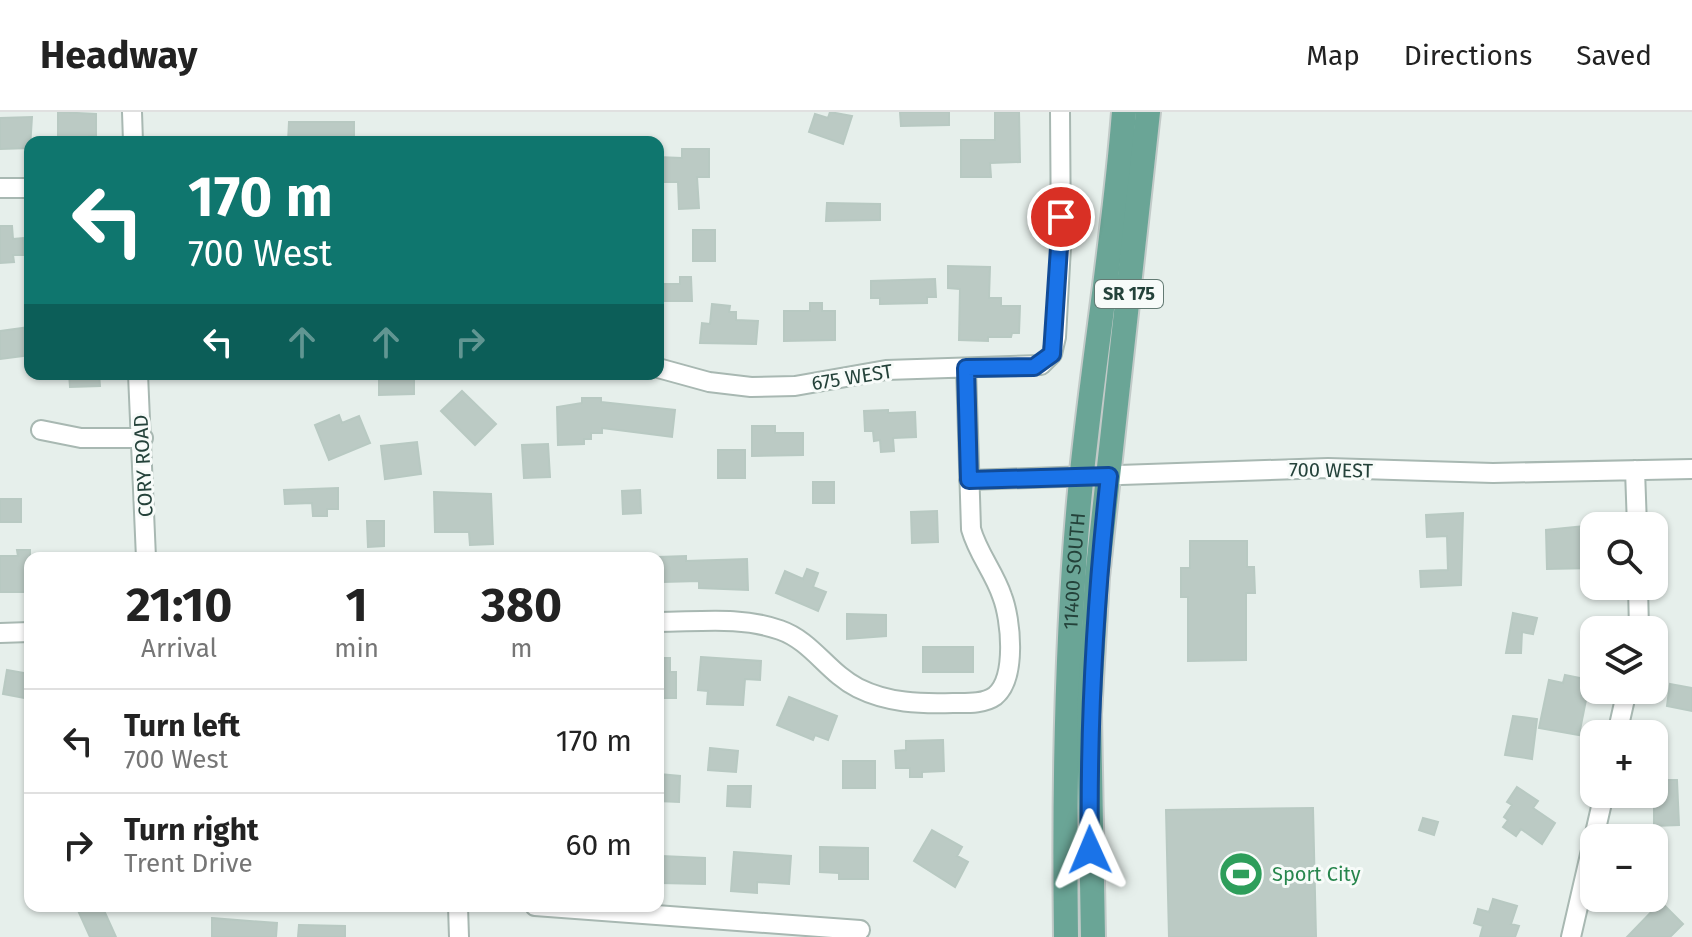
<!DOCTYPE html>
<meta charset="utf-8">
<style>
:root{--surface:#fff;--page:#f6f6f6;--text:#222;--muted:#767676;--line:#e0e0e0}
body{margin:0;font-family:"Fira Sans",sans-serif;background:var(--page);color:var(--text);height:100vh;display:flex;flex-direction:column;font-size:30px;white-space:nowrap}
*{box-sizing:border-box;margin:0}
p{font-size:26px;color:var(--muted)}
.icon{flex:none;width:44px;height:44px;fill:none;stroke:currentColor;stroke-width:2;stroke-linecap:round;stroke-linejoin:round}
.map{position:relative;flex:1;overflow:hidden}
.panel{position:absolute;left:24px;top:440px;width:640px;height:360px;display:flex;flex-direction:column;background:var(--surface);border-radius:16px;box-shadow:0 2px 6px #0004}
.panel>*{flex:none}
.guide{position:absolute;left:24px;top:24px;width:640px;height:244px;border-radius:16px;box-shadow:0 2px 6px #0004;background:#0f766e;color:#fff;overflow:hidden}
.fabs{position:absolute;left:1580px;top:400px;display:grid;gap:16px}
.fabs a{display:grid;place-items:center;width:88px;height:88px;border-radius:16px;background:var(--surface);box-shadow:0 2px 6px #0004;font-size:40px}
.pin{position:absolute;display:grid;place-items:center;width:68px;height:68px;color:#fff;margin:-34px;border:4px solid #fff;border-radius:50%;box-shadow:0 2px 8px #0007}
.me{position:absolute;width:88px;margin:-44px;rotate:359deg;stroke-linejoin:round;filter:drop-shadow(0 0 6px #0008)}
.turn{display:flex;align-items:center;gap:28px;height:168px;padding:0 32px;font-size:36px}
.turn .icon{width:104px;height:104px;stroke-width:2.5}
.turn b{display:block;font-size:56px;line-height:68px}
.lanes{display:flex;align-items:center;height:76px;padding:0 32px;background:#0003;justify-content:center;gap:40px;direction:ltr}
.lanes .off{opacity:.35}
.eta{display:flex;justify-content:space-evenly;align-items:center;height:136px;text-align:center}
.eta b{font-size:48px;font-weight:700;line-height:56px}
ul{padding:0;list-style:none}
li{display:flex;align-items:center;gap:24px;height:104px;padding:0 32px;border-top:2px solid var(--line)}
li div{flex:1}
li b{display:block;font-size:30px}
li em{font-style:normal}
header{display:flex;align-items:center;gap:48px;box-sizing:border-box;height:112px;padding:0 40px;background:var(--surface);border-bottom:2px solid var(--line)}
header strong{font-size:38px}
nav{display:flex;gap:44px;margin-inline-start:auto;font-size:28px}
.map>svg:first-child{display:block}
.building{fill:#bbcac4;stroke:#b8c9c2;stroke-width:2}
.lines{fill:none;stroke-linecap:round;stroke-linejoin:round}
.minor-casing{stroke:#a8b8b2;stroke-width:22}
.major-casing{stroke:#c2cac8;stroke-width:28}
.minor{stroke:#fff;stroke-width:18}
.major{stroke:#6aa596;stroke-width:24}
.route-casing{stroke:#114b97;stroke-width:20}
.route{stroke:#1a73e8;stroke-width:14}
.labels{text-anchor:middle;stroke-width:6;stroke-linejoin:round;paint-order:stroke}
.shield{fill:#f7fbf9;stroke:#637a73;stroke-width:2}
.shield-label{font-size:18px;font-weight:bold;fill:#24423a}
.street-label{font-size:20px;fill:#24423a;stroke:#f7fbf9}
.leisure-label{font-size:20px;fill:#27864d;stroke:#f7fbf9;text-anchor:start}
</style>
<header>
<strong>Headway</strong>
<nav><a>Map</a><a>Directions</a><a>Saved</a></nav>
</header>
<div class="map">
<svg width="1692" height="825" viewBox="0 0 1692 825">
<rect width="100%" height="100%" fill="#e6efeb"/>
<path class="building" d="M58,0l38,2v22h-7v6l-31,-2z
M830,0l22,4 -9,28 -34,-12 6,-18 13,4z
M900,0h49v13l-48,1z
M995,0h24l1,50 -30,1 1,14h-30v-37h34z
M32,5l-2,31 -30,1v-31z
M289,10h65v20h-66z
M682,37h27v28h-12l2,31 -20,1 -1,-27h-20v-25l24,1z
M827,91l53,1v16l-54,1z
M0,114h12l1,13 10,-1 1,17h-11l1,7 -14,1z
M693,118h22v31h-22z
M948,154l42,1 -1,31h12v8h19l-1,27h-7l-1,4h-23v4l-29,-1 1,-51 -12,-1z
M680,165h11l1,24h-34v-17h22z
M935,167l1,18h-9v6l-47,1v-6h-9v-17z
M810,191h12v8h13v29l-51,1v-30h26z
M712,192l18,2 -1,6h7v8l22,1 -2,23 -56,-1 2,-20 8,1z
M30,215v28l-30,4v-28z
M69,262h30l1,12 -30,1z
M379,262h27v5h8v15l-35,1z
M462,279l34,33 -21,21 -34,-34z
M582,286h19v4l74,8 -3,27 -70,-9v5h-11v6h-7v5l-26,1 -1,-38 25,-4z
M888,298v3l27,-1 1,25 -23,1 1,13 -13,1 -1,-12 -6,1 -1,-10h-8l-1,-20z
M339,303l3,8 17,-7 11,27 -41,17 -14,-35z
M752,314h23v7h28v22l-51,1z
M417,330l4,32 -36,5 -4,-33z
M548,332l2,33 -26,1 -2,-33z
M718,338h27v28h-27z
M813,370h21v21h-21z
M338,376v21h-11v7h-14l-1,-13 -27,1 -1,-14z
M640,378l1,23 -18,1 -1,-23z
M434,380l57,2 2,50 -23,1 -1,-13h-34z
M0,387h21v23h-21z
M937,399l1,31 -26,1 -1,-31z
M1463,401l-2,72 -40,2 -1,-16 28,-1 -1,-34 -20,1 -1,-22z
M367,409h17v25l-16,1z
M1594,413v43l-47,1 -1,-39z
M1190,429h57v26h7l1,26h-9v67l-58,1v-64h-7v-29h9z
M17,438h13v42h-30v-36h18z
M686,444v5l61,-2 1,31 -49,-2v-7l-37,1 -4,-4v-21z
M807,457l11,4 -5,14 13,5 -8,19 -42,-18 9,-22 18,8z
M1513,501l24,5 -4,16 -11,-2 -1,21h-15z
M847,502l39,1v21l-39,3z
M923,535h50v25h-50z
M701,545l60,4 -1,19 -15,-1 -2,26 -36,-1 1,-13 -10,-1z
M658,546h12v14h6v26h-18z
M7,558l23,4v25l-27,-5z
M1565,563l25,5 -11,55 -40,-7 10,-48 14,3z
M1670,572l22,4v23l-25,-5z
M789,585l48,19 -9,24 -13,-5 -2,5 -36,-15z
M1513,604l24,3 -5,40 -27,-4z
M943,628l1,31 -22,1v5h-12v-9h-14l-1,-17 11,-1v-9z
M710,636l28,3 -2,21 -28,-2z
M843,649h32v27h-32z
M659,662l21,2 -1,26 -21,-1z
M1654,668h23l2,45 -25,1z
M728,674h23l-1,21 -23,-1z
M1517,675l21,14 -5,7 22,15 -13,21 -21,-15 -5,7 -13,-9 5,-7 -4,-3 8,-12 -5,-3z
M1313,696l3,129h-147l-3,-127z
M1423,706l15,4 -4,13 -15,-5z
M932,718l30,17 -5,9 11,6 -13,25 -41,-26z
M820,735l48,1v31h-29v-6l-19,-1z
M734,740l57,4 -2,28 -32,-2v11l-26,-2z
M661,744l44,2v26l-45,-1z
M1493,787l24,7 -6,18 8,2 -4,11h-35l3,-11 -9,-3 4,-14 11,3z
M1661,790l22,22 -13,13h-43z
M76,794h26l14,31h-26z
M212,806l65,5 -1,14h-64z
M299,813l46,1v11h-47z"/>
<g class="lines">
<g class="minor-casing">
<path id="minor" d="M132,0l1,30
M0,76h30
M658,256l51,14 42,5 44,-1 91,-16 155,-5 11,-11 4,-17 5,-90 -1,-135
M138,262l8,184
M41,318l40,8h62
M1635,358l2,56
M969,368l359,-12 165,5 199,-4
M1638,474l1,44
M658,510c40,0 83,-6 122,8 32,11 48,43 78,58 30,15 62,16 95,15 14,0 31,1 42,-7 22,-18 16,-77 7,-100 -8,-24 -24,-42 -31,-67l-5,-161
M0,521l30,-1
M1617,622l10,-44
M458,794l1,31
M535,794l325,24
M1571,825l33,-143"/>
</g>
<g class="major-casing">
<g id="major">
<path id="s1" d="M1066,825c-2,-146 0,-289 13,-435 12,-130 35,-259 45,-390"/>
<path d="M1093,825l-4,-223 8,-137 51,-465"/>
</g>
</g>
<use href="#minor" class="minor"/>
<use href="#major" class="major"/>
</g>
<g class="lines">
<g class="route-casing">
<path id="route" d="M1061,105l-9,137 -18,13 -68,1 3,112 140,-4c-14,127 -21,247 -19,374"/>
</g>
<use href="#route" class="route"/>
</g>
<defs>
<g id="stadium-disc" transform="scale(2.3)"><circle r="9.5" fill="#2e9e5b" stroke="#f7fbf9"/><path d="M0-5a6.5 5 0 1 0 0 10a6.5 5 0 1 0 0-10ZM-3.5-1.8h7v3.6h-7Z" fill="#fff"/></g>
</defs>
<g fill-rule="evenodd">
<use href="#stadium-disc" x="1241" y="762"/>
</g>
<g class="labels">
<rect class="shield" x="1095" y="168" width="68" height="28" rx="6"/>
<g class="shield-label">
<text x="1129" y="188">SR 175</text>
</g>
<g class="street-label">
<text transform="translate(852 265) rotate(-9)" y="7">675 WEST</text>
<text transform="translate(143 354) rotate(-93)" y="7">CORY ROAD</text>
<text transform="translate(1331 358) rotate(1)" y="7">700 WEST</text>
<text dy="7" stroke="none"><textPath href="#s1" startOffset="366">11400 SOUTH</textPath></text>
</g>
<g class="leisure-label">
<text x="1272" y="769">Sport City</text>
</g>
</g>
</svg>
<div class="fabs">
<a><svg class="icon" aria-label="search" viewBox="0 0 24 24"><circle cx="10" cy="10" r="6"/><path d="M15 15l6 6"/></svg></a>
<a><svg class="icon" aria-label="layers" viewBox="0 0 24 24"><path d="M12 4l9 5-9 5-9-5zM3 14l9 5 9-5"/></svg></a>
<a>+</a>
<a>−</a>
</div>
<div class="pin" style="left:1061px;top:105px;background:#d93025"><svg class="icon" aria-label="arrive" viewBox="0 0 24 24"><path d="M6 21V4h12l-3 4 3 4H6"/></svg></div>
<svg class="me" style="left:1090px;top:738px" viewBox="-20 -20 40 40"><path d="M0-17L14 15 0 8-14 15z" fill="#1a73e8" stroke="#fff" stroke-width="4"/></svg>
<div class="guide">
<div class="turn"><svg class="icon" aria-label="left" viewBox="0 0 24 24"><path d="M17 20v-9H6M10 6l-5 5 5 5"/></svg><div><b>170 m</b>700 West</div></div>
<div class="lanes"><svg class="icon" aria-label="left" viewBox="0 0 24 24"><path d="M17 20v-9H6M10 6l-5 5 5 5"/></svg><svg class="icon off" aria-label="ahead" viewBox="0 0 24 24"><path d="M12 20V5M6 11l6-6 6 6"/></svg><svg class="icon off" aria-label="ahead" viewBox="0 0 24 24"><path d="M12 20V5M6 11l6-6 6 6"/></svg><svg class="icon off" aria-label="right" viewBox="0 0 24 24"><path d="M7 20v-9h11M14 6l5 5-5 5"/></svg></div>
</div>
<section class="panel">
<div class="eta">
<div><b>21:10</b><p>Arrival</p></div>
<div><b>1</b><p>min</p></div>
<div><b>380</b><p>m</p></div>
</div>
<ul>
<li><svg class="icon" aria-label="left" viewBox="0 0 24 24"><path d="M17 20v-9H6M10 6l-5 5 5 5"/></svg><div><b>Turn left</b><p>700 West</p></div><em>170 m</em></li>
<li><svg class="icon" aria-label="right" viewBox="0 0 24 24"><path d="M7 20v-9h11M14 6l5 5-5 5"/></svg><div><b>Turn right</b><p>Trent Drive</p></div><em>60 m</em></li>
</ul>
</section>
</div>
